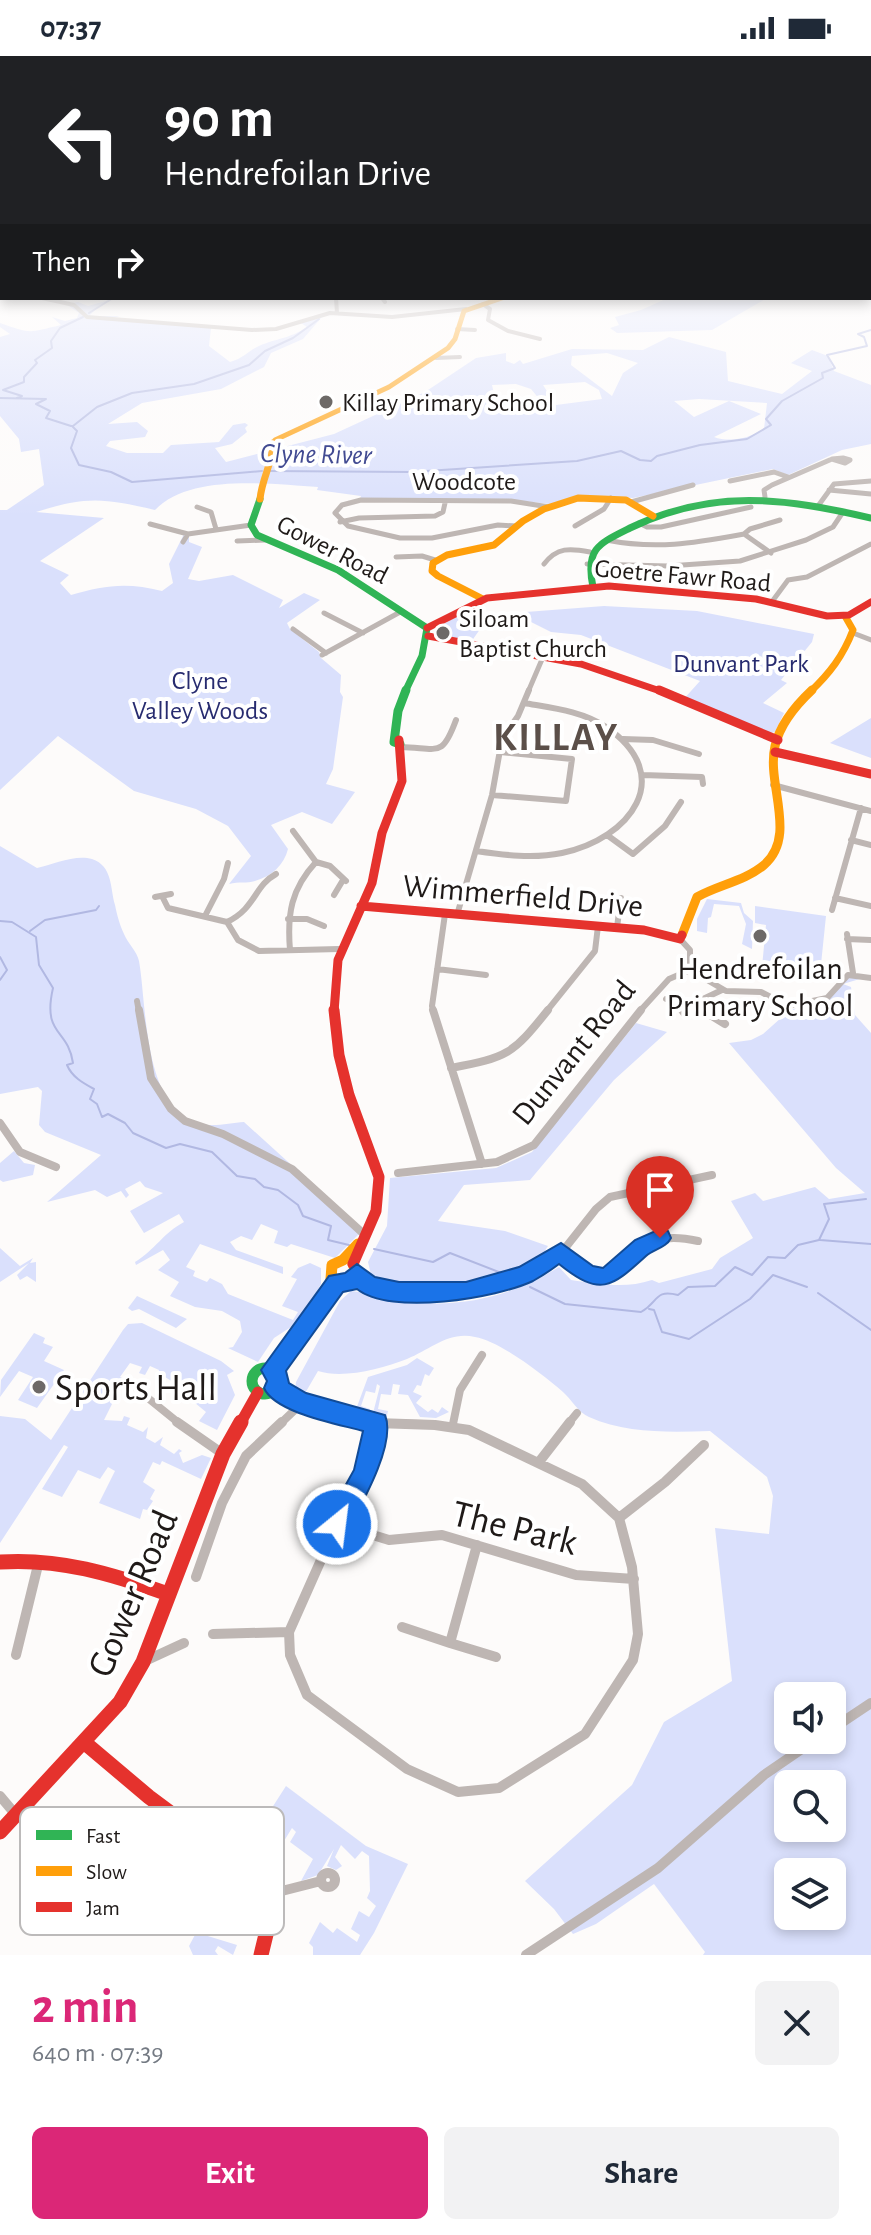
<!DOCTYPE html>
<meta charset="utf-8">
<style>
:root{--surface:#fff;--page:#f2f2f3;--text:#1f2937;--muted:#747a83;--accent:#db2777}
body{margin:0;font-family:"Alegreya Sans",sans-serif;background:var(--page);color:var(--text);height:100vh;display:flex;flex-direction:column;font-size:30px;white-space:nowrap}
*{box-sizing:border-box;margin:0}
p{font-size:26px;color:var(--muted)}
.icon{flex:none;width:44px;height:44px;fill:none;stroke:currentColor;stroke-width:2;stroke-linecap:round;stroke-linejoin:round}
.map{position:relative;height:1899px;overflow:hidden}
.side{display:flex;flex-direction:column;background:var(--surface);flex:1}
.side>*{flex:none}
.top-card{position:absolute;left:0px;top:0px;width:872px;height:244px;box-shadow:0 4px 12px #0003;background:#202124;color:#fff;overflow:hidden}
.buttons{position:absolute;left:774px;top:1626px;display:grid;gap:16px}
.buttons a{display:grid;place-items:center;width:72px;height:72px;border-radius:12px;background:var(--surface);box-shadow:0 4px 12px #0003;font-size:40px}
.pin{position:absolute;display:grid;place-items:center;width:68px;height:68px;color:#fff;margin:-82px -34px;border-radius:50% 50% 50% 0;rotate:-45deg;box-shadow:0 0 8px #0007}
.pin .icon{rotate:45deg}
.me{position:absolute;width:88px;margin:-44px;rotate:29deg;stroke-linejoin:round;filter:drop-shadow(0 0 6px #0008)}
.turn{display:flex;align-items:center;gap:28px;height:168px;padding:0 32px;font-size:36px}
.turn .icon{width:104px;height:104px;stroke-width:2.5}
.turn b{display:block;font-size:56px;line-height:68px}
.then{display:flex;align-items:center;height:76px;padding:0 32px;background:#0003;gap:16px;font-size:30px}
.round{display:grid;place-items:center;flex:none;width:84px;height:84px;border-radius:12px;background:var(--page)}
.summary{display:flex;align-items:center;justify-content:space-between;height:136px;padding:0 32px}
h1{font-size:48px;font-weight:600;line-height:60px;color:var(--accent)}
.primary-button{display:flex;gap:16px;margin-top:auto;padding:16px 32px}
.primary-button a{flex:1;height:92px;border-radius:12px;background:var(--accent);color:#fff;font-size:32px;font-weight:600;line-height:92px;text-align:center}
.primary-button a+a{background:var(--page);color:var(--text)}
.status{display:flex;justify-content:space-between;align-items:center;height:56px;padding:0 40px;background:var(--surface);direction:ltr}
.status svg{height:22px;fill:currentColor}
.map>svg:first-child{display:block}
.green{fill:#dae0fc;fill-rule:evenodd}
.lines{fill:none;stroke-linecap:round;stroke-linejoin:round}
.stream{stroke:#b1b8e2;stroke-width:2}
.street-far4{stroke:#beb6b3;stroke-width:4}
.street-far3{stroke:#beb6b3;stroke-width:5}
.street-far2{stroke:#beb6b3;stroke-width:6}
.street-far1{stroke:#beb6b3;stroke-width:8}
.street{stroke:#beb6b3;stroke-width:10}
.fast-far2{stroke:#30b455;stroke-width:7}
.fast-far1{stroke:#30b455;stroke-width:9}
.fast{stroke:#30b455;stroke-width:11}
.slow-far3{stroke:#ff9f0a;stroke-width:5}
.slow-far2{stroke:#ff9f0a;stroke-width:7}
.slow-far1{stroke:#ff9f0a;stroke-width:9}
.slow{stroke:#ff9f0a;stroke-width:11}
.jam-far3{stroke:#e5322d;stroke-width:7}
.jam-far2{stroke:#e5322d;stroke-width:9}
.jam-far1{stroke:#e5322d;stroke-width:11}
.jam{stroke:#e5322d;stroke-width:15}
.route{fill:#1a73e8;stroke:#114b97;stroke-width:2}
.poi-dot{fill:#6d6967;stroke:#fff;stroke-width:3}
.labels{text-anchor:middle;stroke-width:8;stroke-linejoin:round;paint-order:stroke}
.far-poi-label{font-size:26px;fill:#1f1a18;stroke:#fff;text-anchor:start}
.far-street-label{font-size:26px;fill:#1f1a18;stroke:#fff}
.far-park-label{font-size:26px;fill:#272b6f;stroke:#fff}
.far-water-label{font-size:28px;font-style:italic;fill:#424b92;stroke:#fff}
.street-label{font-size:32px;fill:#1f1a18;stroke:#fff}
.poi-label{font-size:32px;fill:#1f1a18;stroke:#fff}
.near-poi-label{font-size:38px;fill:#1f1a18;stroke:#fff;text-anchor:start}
.near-street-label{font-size:38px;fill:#1f1a18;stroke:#fff}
.district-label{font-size:40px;font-weight:bold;letter-spacing:2px;fill:#5b4f49;stroke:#fff}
.key{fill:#fff;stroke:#bcbaba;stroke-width:2}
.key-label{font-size:22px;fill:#1f1a18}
</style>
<div class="status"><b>07:37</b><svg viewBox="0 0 49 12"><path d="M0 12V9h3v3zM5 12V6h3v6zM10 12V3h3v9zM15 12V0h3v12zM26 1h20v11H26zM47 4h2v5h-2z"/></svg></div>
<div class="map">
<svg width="871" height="1899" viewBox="0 0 871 1899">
<rect width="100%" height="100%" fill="#fdfbfa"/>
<path class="green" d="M668,242h99l-55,32 -95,3 -7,-5 9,-3 -4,-8 26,-7z
M113,243l-14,7 -10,10h30l-4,2 96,10 -2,18 21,16c14,-4 18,-11 29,-16 18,-8 30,-7 48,-19l-6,-4 21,-6 -19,22 -32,14 -7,14 -43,22 -79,14 -34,21 29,-2 11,9 -3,6 -35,4 -4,5 21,7h36l8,-8 48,-3 14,-17 12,-2 3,2 -3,3 2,4 -15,12 -17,4 11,14 108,-28 91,-42 51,-34 30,-5v8l8,3 6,-4 3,4 49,-15 71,1 26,-13 57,15 2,29 54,13 30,-23 -21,-8 21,-13 16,6 6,15 37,14v59l-29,6 -54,25 -15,-6 -140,29 -28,-2 -56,8 -43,-5h-146l1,-3 -44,-6 1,-3c-47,-3 -128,-14 -163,23 -52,-12 -68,-14 -119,2l68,6 -64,43 29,14 -9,8 11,12c33,-10 57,-13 91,-4l11,-8 -4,-19 15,-30 5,2v6l13,5 -14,32 11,2 34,-6 50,25 -4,8 25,-15 16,7 -33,23 3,6 29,23 2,6 20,17 -1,17 3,5 -10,72 -7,15 29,8 -23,32 -30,-12 -31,13 17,24c-4,16 -16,27 -33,32 -8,3 -16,0 -26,3l22,-28 -23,-30 -32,-17 -62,-18 -76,-55 -58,54v-280h7l37,-25 -5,-36 -18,3 -2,-13 -19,-23v-79l10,-3 -10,-7v-4c32,11 27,10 61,2l-9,-8 13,4 12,-3 2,-5 -13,-9 12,-2 10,4zM607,297l31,10 -15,10 -11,23 -41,-31 1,-9zM585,326l14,8 3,9 -46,6 -13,-20zM516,328l15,5 14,17 -29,2v-7l-21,-3 -3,-13zM699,343l68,4 -3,26c-14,9 -34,14 -50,8l47,-23 -32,-13 -35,16 -20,-16z
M604,550l93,5 117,23 -2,8 -31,38 6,3 -24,20 21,10 -9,19c-20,6 -72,-23 -93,-31l18,-20 -119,-46 -30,-3 -38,-19z
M457,560l26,9 -12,17 -23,-4 1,-9 -8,-3z
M871,662v40l-41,-15z
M0,790l37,22c16,-4 39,-14 55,-9 21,7 18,29 23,46 2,10 5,21 9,29 4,10 13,17 15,27 8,45 4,151 62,163 13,3 30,-1 43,-2l119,108 -28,28 -44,-14 -4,3 -13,-4 4,-12 -17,-7 -9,16 -11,-4 -11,6 6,8 47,17v7l-83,-30 -14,23 9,4 -2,5 14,6 3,-4 12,6 6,10 65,26 5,-8 -16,-6 15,-27 -6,-2 7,-9 12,-5 11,5v16l-11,20 -19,23 -17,11 -16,24 -30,-14 5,-1 9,-15 -2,-11 -18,-10 -27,-4 -25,-11 9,-14 -21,-12 12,-10 -7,-10 -27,15 -1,-3c20,-12 28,-29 49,-40l-5,-8 -35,19 -14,-22 33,-18 -18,-6 -5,-6 -15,8 4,6 -3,3 -5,-7 -14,6 -12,-7 -48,12 54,-47 -56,-23 -6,-7 3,-34 -4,-4 -38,7z
M707,843l34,4 3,10 9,8 -1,28 -10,-5 4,-20 -7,-18 -25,-2 -3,13 -3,1 -1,15 -10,-2v-12z
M755,850l71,10 -6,58 -58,-7 4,-42 -11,-2z
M847,921l16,1 -20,6 8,3 4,28 16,18v922h-168l2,-3 -51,-68 -58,40 -23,10 -19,-25 -29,-28 107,-96 32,-63 68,-41 -17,-153 54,6 4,-38 -6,-19 -57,-46c-39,1 -83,3 -121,-14 -10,-4 -18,-18 -26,-25 -20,-17 -63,-51 -88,-55 -27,-6 -45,13 -68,22 -26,10 -64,20 -89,12l-14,24 -9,-4 1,-9 44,-81 11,-10c20,2 40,8 61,11 53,6 102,-7 147,-35l12,13c29,4 54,9 81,0l7,3 53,-14 8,-11 33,-20 -22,-37 24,-8 8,8 52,-14 14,12 36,-6 -29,-25 -107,-125 22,-3 12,-6 28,-25c40,0 32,-12 56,-32zM788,1640h44v44h-44zM788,1728h44v44h-44zM788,1816h44v44h-44z
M636,967l31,9 -53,48 -84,100 -66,5 -26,36 67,10 43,15c-3,4 -6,12 -11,15 -32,27 -127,36 -165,18l-4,-17 19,-36 3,-48 106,-10 36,-16z
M14,1095l10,12 11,2 -2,10 -30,7 -3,-2v-17z
M0,1192l20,18 13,-8 -3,5 6,-1v20l-9,-6 -7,4 -3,-5 12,-12 -29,19z
M137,1240l50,23 -11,9 -37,-19 -7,2 -4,-3z
M142,1267l79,38 13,10 -7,4 8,20 -18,35 -18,-9 7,-9 -28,-23 -5,4 -3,-2 3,-9 -8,-5 -5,5 -3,-2 2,-10 -9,-4 -5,9 -6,-2 3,-6 -12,-4 -10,14 4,2 -4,6 -5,-2 -2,4 4,2 -3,5 4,6 -5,2 -9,18 18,1 2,-5 6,2 -3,7 16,7 5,-5 -2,11 9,5 8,-6 -3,8 14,9 5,-5 3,2 -3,2 4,10 19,-8 9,3 -10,21 -39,-18 -2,4 -7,-3 -10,20 12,8 -5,9 3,2 -6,9 -4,-1 -3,10 -41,-16 16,-32 -7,-4 -8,12 -22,-9 -16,27 -20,-8 26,-42 -4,-2 -64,98v-127l25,3 26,21 72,-110 5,-6z
M34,1277l11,5 -2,5 10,4 -9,14 20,9 -27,38 -19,-8 15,-23 -14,-6 -19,26 1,-17z
M417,1302l17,10 -5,8 -4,-2 -4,12 -4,-1 -4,7 9,4 -6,7 12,9 4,-3 6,4 4,-6 7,5 -13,6 -16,-1 -12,-22 -10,-1 2,-9 -7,-1 -2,11 -10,-1 -3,15 10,2 -2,8 -14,-2 8,-31 -3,-2 -2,9 -9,-2 -5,15 9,3 -3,7 -12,-4 13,-35 39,-12z
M286,1730l80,60 42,18 -34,69 -14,22h-47v-8l-4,-4 11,-21 13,11 4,-5 20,14 3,-7 -9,-6 8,-18 10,6 7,-11 -9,-8 3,-7 -1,-35 -7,-5 -7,8 -14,-14 -6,12 7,9 -6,4 -9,-4 7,-17 -16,26 -17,6 12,-22 -23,-17 6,-10 -4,-4 -8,13 -14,-10 -10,15 9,7 -16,8 -10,-8z
M196,1877h2l39,12 -4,10 -15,-9 -3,5 3,4h-25l-4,-9z"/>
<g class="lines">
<path class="stream" d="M89,257l24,-15
M0,342l46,1 -10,5 14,7 -4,7 25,8
M17,342l5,-2 -19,-6 21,-8v-5l13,-14 -2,-3 17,-12 -1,-7 9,-13 23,-11
M72,370l5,5 -6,17 8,17 32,7 21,10 130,-11
M73,370l24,-19 35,-14 62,-9 55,-19 16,-14 28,-13 26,-19
M268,415l143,1 166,-11 44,-10 19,9 11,1 6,-5 43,-11 47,-6 24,-14 -5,-6 16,-18 41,-23 -1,-5 13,-5 -8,-13 40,-9 -3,-9 -6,-3 13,-4
M0,865l12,1 24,15 3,28 14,23c-11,48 15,40 20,75l-6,2c5,12 16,18 27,24l-4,10 7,5 5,13 6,-3 17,9 8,10 33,15 14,-4 32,8 25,24 18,3 9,8 14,3 20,15 5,11 28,10 -3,14 21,5
M30,875l15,-11 51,-10 3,-4
M0,901l7,13 -7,10
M820,1184l51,4
M374,1193l59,13 17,-9 54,21
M530,1231l35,17 76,8c18,-10 13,-23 37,-17l10,-8 27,-1 20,-19 17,8 16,-18 17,1 13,-13 21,-5 10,-21 -5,-15 42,-5
M818,1237l53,37
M649,1253l5,1 8,22 27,7 61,-40 23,-24 34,12"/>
<path class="street-far4" d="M42,242l32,7 13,12 165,13 24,-1 54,-16 62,4 74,-8
M336,242l1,15
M382,242l3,4
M483,248l7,5 -2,11 20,11 32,8
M457,273l18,1
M436,302l24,-1"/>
<path class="street-far3" d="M843,402l7,2 -5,3 -13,-4z
M730,425l44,-9 14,5
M829,434l42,4
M765,441l-1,-7 8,-5 60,-26
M631,446l62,-17
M818,450l16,-22 37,-3
M197,451l14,5 5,17
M340,466l19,-4 76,-2 8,-4 2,-9
M639,467l8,4h14l90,-20
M150,468l38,10
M517,470l-19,-1 -66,13h-32l-52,-12 -13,-13 7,-8 19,-5 150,1 38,6
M575,470l29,-17 7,-11
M744,478l6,-5 30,-9
M606,484c51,10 88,3 138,-6l27,19
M237,485l28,-1
M183,486l5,-8 63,-9
M396,501l26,-1 13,4
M544,508c13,-17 26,-16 46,-12
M587,508l81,2 72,-5 66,-21 27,-13 10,-15
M771,547l17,-23 19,-3 64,-33
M324,557l39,20
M293,573l33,24
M853,577l18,7
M322,599l80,-44
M528,636l15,-35"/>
<path class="street-far2" d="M623,683l30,1 46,14
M401,691c38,1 41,11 55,-27
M643,719l59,2 1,7
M773,729l98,26
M492,739l74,6 6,-42 -72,-7
M607,779l26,19 32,-28 16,-24
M851,784l20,5
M476,795c28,4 57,8 86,2 68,-14 116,-77 44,-126 -24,-16 -54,-19 -82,-24
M316,806l14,4 16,15
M334,839l9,-15
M162,840l6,12 59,14 11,18 21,11 80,-2
M155,841l16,-3
M835,842l36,8
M832,854l29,-102
M206,858l18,-35 4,-16
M457,859l35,-120 10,-56 16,-23 11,-26
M288,863h19l17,7
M227,866c29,-14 27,-36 49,-48
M617,871l4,-29
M847,878l6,39
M680,883l10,11v20l36,21 35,1 27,14 39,-8 21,-23 23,3
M847,883l24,1
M290,894c-3,-36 1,-61 26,-88l-23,-31
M437,913l49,6
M666,943l11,4 7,9
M137,945l2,11
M434,956l-2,-6 13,-92
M546,956l49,-61 3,-25
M639,956l30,-33 21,-9
M705,956l-5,-3 3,-10 19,-9"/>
<path class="street-far1" d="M139,954l12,68 20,31 14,12 38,13 69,35 74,67
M433,954l49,154
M682,954l3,4
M702,954l23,14
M451,1012c57,-11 61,-13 97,-58
M0,1067l20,29 36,15
M398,1117l99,-11 37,-17 107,-135
M561,1197l22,19 18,5c45,-13 35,-50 97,-36
M349,1228l49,8 43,2 64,-12 57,-30 34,-43 14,-12 102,-22
M275,1332l48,23 53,12
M138,1334l42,34
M376,1367l48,1
M280,1368l22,-21
M453,1368l7,-34 22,-35
M568,1368l9,-11"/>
<path class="street" d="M177,1366l46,32
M370,1366l6,1
M376,1367l59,2 34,5 113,54 37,34 13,49 6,67 -5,26 -48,74 -86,54 -41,4 -51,-23 -100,-74 -17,-40 -1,-23 48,-108 28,-51z
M539,1406l31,-40
M619,1462l46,-36 39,-37
M337,1468l52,16 53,-5 134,40 58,4
M477,1489l-27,98 46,14
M196,1521l26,-74 24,-47 36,-34
M402,1571l48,16
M213,1578l76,-2
M16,1599l23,-94
M145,1605l39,-18
M832,1673l39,-26
M0,1740l16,19
M321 1824a7 7 0 1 1 14 0a7 7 0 1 1-14 0Z
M270,1838l51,-13
M526,1899l132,-87 106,-93 51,-35"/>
<path class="fast-far2" d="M260,443l-9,26 6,10 81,35 89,58 -5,28 -17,36
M593,531c-8,-38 5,-43 37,-59 83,-40 154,-30 241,-10"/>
<path class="fast-far1" d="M400,688l-6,-2 4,-31 8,-21"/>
<path class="fast" d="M252 1325a13 13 0 1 1 26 0a13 13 0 1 1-26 0Z"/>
<path class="slow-far3" d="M272,389l3,-5 114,-53 59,-39 7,-9 9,-28 38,-13"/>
<path class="slow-far2" d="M260,443c2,-21 13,-37 13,-56
M483,543l-45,-23 -6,-5 1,-8 14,-8 47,-10 29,-24 21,-12 34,-11 48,2 27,16
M810,636c20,-19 33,-36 43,-62l-8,-14"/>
<path class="slow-far1" d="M682,879l15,-38c21,-12 48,-16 67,-32 34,-29 2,-81 11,-119 5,-22 20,-40 37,-56"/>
<path class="slow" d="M353,1208l4,9 -6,9 -10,2 -10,-5 1,-14 11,-5 15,-16
M273,1314l64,-87"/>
<path class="jam-far3" d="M427,572l60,-30 122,-12 147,13 71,17 22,-1 22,-13
M428,580l153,28 82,28"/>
<path class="jam-far2" d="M659,634l119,50
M775,696l96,22
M361,850l283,24 36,9 2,-4
M334,956l4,-52 34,-77 10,-50 20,-52 -3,-41"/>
<path class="jam-far1" d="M334,954l5,45 10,40 30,82 -3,34 -23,53
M240,1368l18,-32"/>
<path class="jam" d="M0,1506c60,-4 112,12 168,32
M85,1687l64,54 113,84 8,37 -9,37
M0,1776l120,-130 23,-40 80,-208 18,-32"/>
</g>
<linearGradient id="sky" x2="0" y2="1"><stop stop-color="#92b6e6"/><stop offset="0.43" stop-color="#fefdfd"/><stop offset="1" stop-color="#fefdfd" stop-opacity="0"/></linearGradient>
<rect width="871" height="461" fill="url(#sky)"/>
<path class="route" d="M660,1173l8,2 3,7c-5,10 -17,11 -25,18 -35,32 -46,41 -87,8 -8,6 -17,12 -26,17 -36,17 -143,35 -176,8l-14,3 -57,79 3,12 17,10 79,22c12,29 -25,92 -39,118l-9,4 -9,-4 -4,-9 30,-54 9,-39c-25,-7 -88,-18 -99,-43l3,-7 -6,-11 68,-94 16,-3 12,-9 18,13 24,5h67l53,-15 42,-24 32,23 10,2 32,-28z"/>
<g class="poi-dot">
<circle cx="326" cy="346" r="8"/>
<circle cx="443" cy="577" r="8"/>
<circle cx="760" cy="880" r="8"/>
<circle cx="39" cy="1331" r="8"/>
</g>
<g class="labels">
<g class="far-poi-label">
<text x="342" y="355">Killay Primary School</text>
<text x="459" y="571">Siloam<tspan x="459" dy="30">Baptist Church</tspan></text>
</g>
<g class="far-street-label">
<text x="464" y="434">Woodcote</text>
<text transform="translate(333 493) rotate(27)" y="9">Gower Road</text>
<text transform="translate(683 519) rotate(5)" y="9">Goetre Fawr Road</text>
</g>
<g class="far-park-label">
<text x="741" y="616">Dunvant Park</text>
<text x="200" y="633">Clyne<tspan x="200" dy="30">Valley Woods</tspan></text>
</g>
<g class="far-water-label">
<text transform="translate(316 397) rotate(1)" y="10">Clyne River</text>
</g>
<g class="street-label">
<text transform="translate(523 839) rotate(5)" y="11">Wimmerfield Drive</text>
<text transform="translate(573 996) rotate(-51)" y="11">Dunvant Road</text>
</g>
<g class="poi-label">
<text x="760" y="923">Hendrefoilan<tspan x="760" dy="37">Primary School</tspan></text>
</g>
<g class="near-poi-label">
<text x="55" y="1344">Sports Hall</text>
</g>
<g class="near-street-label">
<text transform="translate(515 1471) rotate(14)" y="13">The Park</text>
<text transform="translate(132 1537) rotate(-67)" y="13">Gower Road</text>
</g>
<g class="district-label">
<text x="556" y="694">KILLAY</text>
</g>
</g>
<rect x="20" y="1751" width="264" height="128" rx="12" class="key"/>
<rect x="36" y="1774" width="36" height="10" fill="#30b455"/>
<rect x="36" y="1810" width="36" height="10" fill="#ff9f0a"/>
<rect x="36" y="1846" width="36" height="10" fill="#e5322d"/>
<g class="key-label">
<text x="86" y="1787">Fast</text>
<text x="86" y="1823">Slow</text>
<text x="86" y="1859">Jam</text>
</g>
</svg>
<div class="buttons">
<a><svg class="icon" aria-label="sound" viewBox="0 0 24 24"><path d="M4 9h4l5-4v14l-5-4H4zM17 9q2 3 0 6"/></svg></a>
<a><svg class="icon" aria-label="search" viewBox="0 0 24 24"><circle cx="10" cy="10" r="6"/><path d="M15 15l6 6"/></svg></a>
<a><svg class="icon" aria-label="layers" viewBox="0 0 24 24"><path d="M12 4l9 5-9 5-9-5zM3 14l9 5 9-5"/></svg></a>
</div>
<div class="pin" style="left:660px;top:1182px;background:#d93025"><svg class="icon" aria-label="arrive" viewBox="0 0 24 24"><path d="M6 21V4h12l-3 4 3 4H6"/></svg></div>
<svg class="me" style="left:337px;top:1468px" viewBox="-20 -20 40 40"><circle r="17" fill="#1a73e8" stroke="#fff" stroke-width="3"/><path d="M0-11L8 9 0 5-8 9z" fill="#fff"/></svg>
<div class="top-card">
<div class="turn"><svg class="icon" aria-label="left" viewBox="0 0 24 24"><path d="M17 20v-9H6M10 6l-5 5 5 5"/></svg><div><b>90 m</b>Hendrefoilan Drive</div></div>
<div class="then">Then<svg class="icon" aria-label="right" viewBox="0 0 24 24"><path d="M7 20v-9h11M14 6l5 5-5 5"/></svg></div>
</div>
</div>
<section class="side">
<div class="summary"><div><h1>2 min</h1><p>640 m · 07:39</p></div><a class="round"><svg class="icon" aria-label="close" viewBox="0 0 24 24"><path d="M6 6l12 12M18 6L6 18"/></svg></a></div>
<div class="primary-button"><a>Exit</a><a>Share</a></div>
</section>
